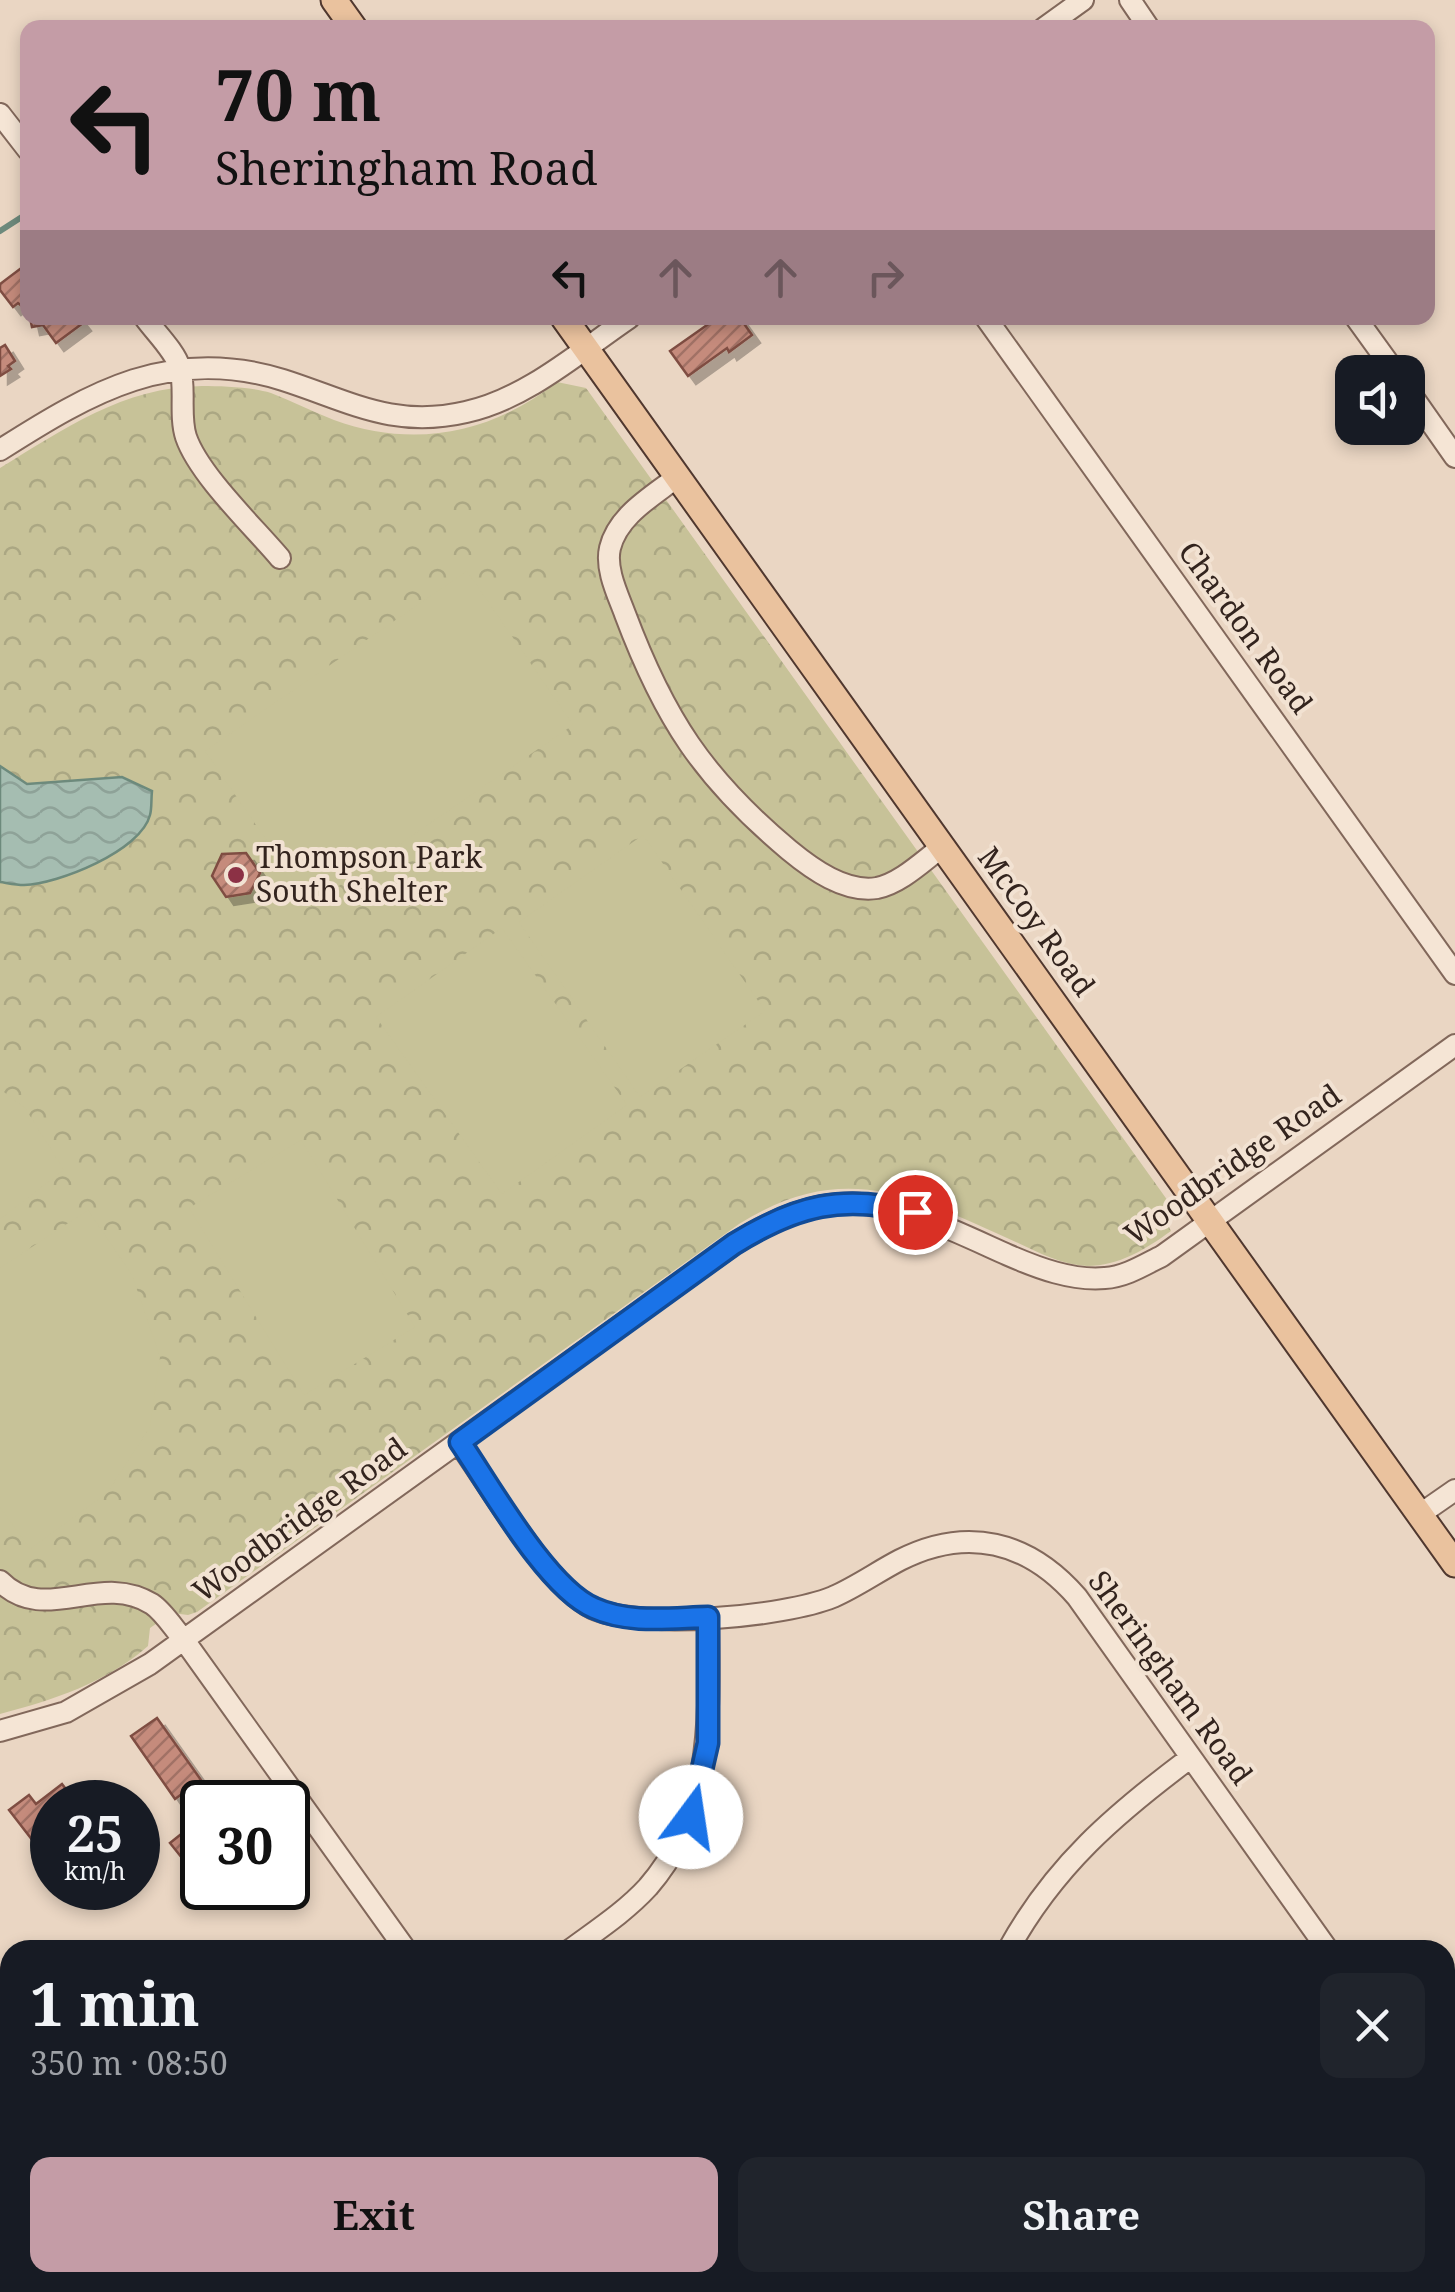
<!DOCTYPE html>
<meta charset="utf-8">
<style>
:root{--surface:#171b24;--page:#20242c;--text:#f1f3f6;--muted:#9ea1a6;--accent:#c49ca6}
body{margin:0;font-family:"Noto Serif",serif;background:var(--page);color:var(--text);height:100vh;display:flex;flex-direction:column;font-size:38px;white-space:nowrap}
*{box-sizing:border-box;margin:0}
p{font-size:32px;color:var(--muted)}
.icon{flex:none;width:55px;height:55px;fill:none;stroke:currentColor;stroke-width:2;stroke-linecap:round;stroke-linejoin:round}
.map{position:relative;flex:1;overflow:hidden}
.panel{position:absolute;left:0px;top:1940px;width:1455px;height:352px;display:flex;flex-direction:column;background:var(--surface);border-radius:30px 30px 0 0;box-shadow:0 5px 15px #0003}
.panel>*{flex:none}
.top-card{position:absolute;left:20px;top:20px;width:1415px;height:305px;border-radius:20px;box-shadow:0 5px 15px #0003;background:#c49ca6;color:#111;overflow:hidden}
.controls{position:absolute;left:1335px;top:355px;display:grid;gap:20px}
.controls a{display:grid;place-items:center;width:90px;height:90px;border-radius:20px;background:var(--surface);box-shadow:0 5px 15px #0003;font-size:50px}
.speed{position:absolute;left:30px;top:1780px;display:flex;gap:20px;font-size:50px;font-weight:700;text-align:center}
.speed>*{display:grid;place-content:center;width:130px;height:130px;border-radius:50%;background:var(--surface);box-shadow:0 5px 15px #0003;line-height:1}
.speed small{font-size:25px;font-weight:400}
.speed .limit{border:5px solid #111;border-radius:15px;background:#fff;color:#111}
.pin{position:absolute;display:grid;place-items:center;width:85px;height:85px;color:#fff;margin:-42px;border:5px solid #fff;border-radius:50%;box-shadow:0 2px 10px #0007}
.me{position:absolute;width:110px;margin:-55px;rotate:14deg;stroke-linejoin:round;filter:drop-shadow(0 0 8px #0008)}
.turn{display:flex;align-items:center;gap:35px;height:210px;padding:0 30px;font-size:45px}
.turn .icon{width:130px;height:130px;stroke-width:2.5}
.turn b{display:block;font-size:70px;line-height:85px}
.lanes{display:flex;align-items:center;height:95px;padding:0 30px;background:#0003;justify-content:center;gap:50px;direction:ltr}
.lanes .off{opacity:.35}
.round{display:grid;place-items:center;flex:none;width:105px;height:105px;border-radius:20px;background:var(--page)}
.overview{display:flex;align-items:center;justify-content:space-between;height:170px;padding:0 30px}
h1{font-size:60px;font-weight:700;line-height:75px}
.action{display:flex;gap:20px;margin-top:auto;padding:20px 30px}
.action a{flex:1;height:115px;border-radius:20px;background:var(--accent);color:#111;font-size:40px;font-weight:700;line-height:115px;text-align:center}
.action a+a{background:var(--page);color:var(--text)}
.map>svg:first-child{display:block}
.forest{fill:url(#forest-crowns)}
.pitch{fill:#c7c298}
.water{fill:url(#water-waves);stroke:#6d8a7c;stroke-width:2.5}
.lines{fill:none;stroke-linecap:round;stroke-linejoin:round}
.stream{stroke:#6d8a7c;stroke-width:6}
.building{fill:url(#building-hatch);stroke:#7f4e43;stroke-width:2.5;filter:url(#shadow)}
.minor-casing{stroke:#82685b;stroke-width:24}
.major-casing{stroke:#50382f;stroke-width:29}
.minor{stroke:#f5e5d5;stroke-width:20}
.major{stroke:#eac29e;stroke-width:25}
.route-casing{stroke:#114b97;stroke-width:25}
.route{stroke:#1a73e8;stroke-width:18}
.poi-dot{fill:#8c3145;stroke:#f2e2d2;stroke-width:4}
.labels{text-anchor:middle;stroke-width:8;stroke-linejoin:round;paint-order:stroke}
.street-label{font-size:30px;fill:#33241e;stroke:#f2e2d2}
.poi-label{font-size:30px;fill:#33241e;stroke:#f2e2d2;text-anchor:start}
</style>
<div class="map">
<svg width="1455" height="2292" viewBox="0 0 1455 2292">
<defs>
<pattern id="forest-crowns" width="20" height="18" patternUnits="userSpaceOnUse" patternTransform="scale(2.5)"><rect width="20" height="18" fill="#c7c298"/><path d="M2 6a3 3 0 1 1 6 0M12 15a3 3 0 1 1 6 0" fill="none" stroke="#aba783"/></pattern>
<pattern id="water-waves" width="16" height="10" patternUnits="userSpaceOnUse" patternTransform="scale(2.5)"><rect width="16" height="10" fill="#a5bdb1"/><path d="M0 5q4-4 8 0t8 0" fill="none" stroke="#8ea298"/></pattern>
<pattern id="building-hatch" width="6" height="6" patternUnits="userSpaceOnUse" patternTransform="scale(2.5)"><rect width="6" height="6" fill="#c58b7c"/><path d="M-1 1l2-2M0 6l6-6M5 7l2-2" fill="none" stroke="#a17165"/></pattern>
<filter id="shadow"><feDropShadow dx="8" dy="8" stdDeviation="0" flood-color="#0004"/></filter>
</defs>
<rect width="100%" height="100%" fill="#ead6c3"/>
<path class="forest" d="M557,382l29,6 592,827 -11,8 4,8c-25,18 -52,35 -84,35 -28,-1 -55,-17 -80,-28 -98,-45 -168,-77 -268,-14l-542,388 -9,3 -16,-2 -22,15 -2,18c-42,37 -95,54 -148,68v-1246c64,-39 123,-81 202,-82 20,0 49,1 69,7 21,8 42,19 63,27 80,29 157,14 223,-38z"/>
<path class="pitch" d="M467,571l106,154 -262,180 -106,-154z
M643,835l122,176 -125,86 -121,-175z
M502,928l125,177 -125,89 -126,-177z
M0,1089l25,19 39,62 -64,49z
M301,1140l114,187 -111,68 -115,-187z
M88,1210l44,65 28,82 -10,70 -43,66 -77,56 -30,-42v-239z"/>
<path class="water" d="M0,766l27,18 95,-7 30,14c-1,8 0,17 -2,24 -9,36 -92,69 -126,70 -8,0 -17,-2 -24,-3z"/>
<g class="lines">
<path class="stream" d="M0,231l28,-18"/>
</g>
<path class="building" d="M28,263v48l-10,-8 -5,4 -13,-17v-6z
M30,318h49l4,5 -27,20 -13,-18 -11,2z
M717,318h23l12,17 -23,17 -2,-4 -39,28 -18,-25z
M5,345l10,16 -7,5 3,3 -11,7v-28z
M246,853l14,20 -10,20 -24,4 -14,-21 10,-22z
M157,1718l44,62 -26,19 -44,-63z
M62,1784l14,18h-24v24l-19,15 -24,-31 20,-15 7,9z
M195,1823l7,10v50l-32,-40z
M8,1955l2,1v49l-10,-6v-29z
M75,2282h25l-8,10h-7z
M116,2282h21l-13,10z"/>
<g class="lines">
<g class="minor-casing">
<path id="minor" d="M1130,0l19,28
M1044,28l39,-28
M0,114l28,36
M145,318c10,14 30,33 35,50 6,18 -1,48 6,69 13,38 68,90 94,121
M986,318l469,656
M1356,318l39,54
M1408,390l47,67
M0,450c91,-58 171,-105 283,-70 66,21 110,49 183,32 60,-13 113,-60 163,-94
M677,477c-24,19 -59,38 -67,71 -5,21 8,47 15,66 39,104 78,164 164,236 23,19 56,43 88,38 24,-5 46,-27 65,-41
M459,1443c31,43 87,142 133,165 48,22 192,9 241,-11 23,-10 44,-25 67,-37 67,-34 128,-19 177,37l251,353
M1419,1515l36,-25
M0,1581c44,45 99,-10 152,23 12,8 22,25 32,36l222,310
M0,1731l66,-19 84,-48 584,-420c111,-70 165,-38 274,11 30,13 64,26 97,23 20,-1 39,-13 57,-22l293,-211
M570,1950c27,-20 55,-38 78,-63 67,-77 61,-174 60,-270
M1008,1950c46,-84 107,-136 182,-192
M0,2083l10,1
M1445,2113l10,14
M1445,2227l10,-7
M248,2282l7,10
M644,2282l7,10
M1170,2282l6,10
M713,2292l13,-10
M1354,2292l13,-10"/>
</g>
<g class="major-casing">
<path id="major" d="M334,0l20,28
M564,318l891,1246"/>
</g>
<use href="#minor" class="minor"/>
<use href="#major" class="major"/>
</g>
<g class="lines">
<g class="route-casing">
<path id="route" d="M691,1817l17,-74v-126c-38,1 -79,7 -114,-9 -47,-20 -104,-122 -134,-166l274,-198c63,-39 108,-50 181,-32"/>
</g>
<use href="#route" class="route"/>
</g>
<circle class="poi-dot" cx="236" cy="875" r="10"/>
<g class="labels">
<g class="street-label">
<text transform="translate(1245 628) rotate(54)" y="10">Chardon Road</text>
<text transform="translate(1036 922) rotate(54)" y="10">McCoy Road</text>
<text transform="translate(1233 1165) rotate(-35)" y="10">Woodbridge Road</text>
<text transform="translate(300 1520) rotate(-36)" y="10">Woodbridge Road</text>
<text transform="translate(1170 1678) rotate(54)" y="10">Sheringham Road</text>
</g>
<g class="poi-label">
<text x="256" y="868">Thompson Park<tspan x="256" dy="34">South Shelter</tspan></text>
</g>
</g>
</svg>
<div class="controls">
<a><svg class="icon" aria-label="sound" viewBox="0 0 24 24"><path d="M4 9h4l5-4v14l-5-4H4zM17 9q2 3 0 6"/></svg></a>
</div>
<div class="speed"><div>25<small>km/h</small></div><div class="limit">30</div></div>
<div class="pin" style="left:915px;top:1212px;background:#d93025"><svg class="icon" aria-label="arrive" viewBox="0 0 24 24"><path d="M6 21V4h12l-3 4 3 4H6"/></svg></div>
<svg class="me" style="left:691px;top:1817px" viewBox="-20 -20 40 40"><circle r="19" fill="#fff"/><path d="M0-13L10 11 0 6-10 11z" fill="#1a73e8"/></svg>
<div class="top-card">
<div class="turn"><svg class="icon" aria-label="left" viewBox="0 0 24 24"><path d="M17 20v-9H6M10 6l-5 5 5 5"/></svg><div><b>70 m</b>Sheringham Road</div></div>
<div class="lanes"><svg class="icon" aria-label="left" viewBox="0 0 24 24"><path d="M17 20v-9H6M10 6l-5 5 5 5"/></svg><svg class="icon off" aria-label="ahead" viewBox="0 0 24 24"><path d="M12 20V5M6 11l6-6 6 6"/></svg><svg class="icon off" aria-label="ahead" viewBox="0 0 24 24"><path d="M12 20V5M6 11l6-6 6 6"/></svg><svg class="icon off" aria-label="right" viewBox="0 0 24 24"><path d="M7 20v-9h11M14 6l5 5-5 5"/></svg></div>
</div>
<section class="panel">
<div class="overview"><div><h1>1 min</h1><p>350 m · 08:50</p></div><a class="round"><svg class="icon" aria-label="close" viewBox="0 0 24 24"><path d="M6 6l12 12M18 6L6 18"/></svg></a></div>
<div class="action"><a>Exit</a><a>Share</a></div>
</section>
</div>
